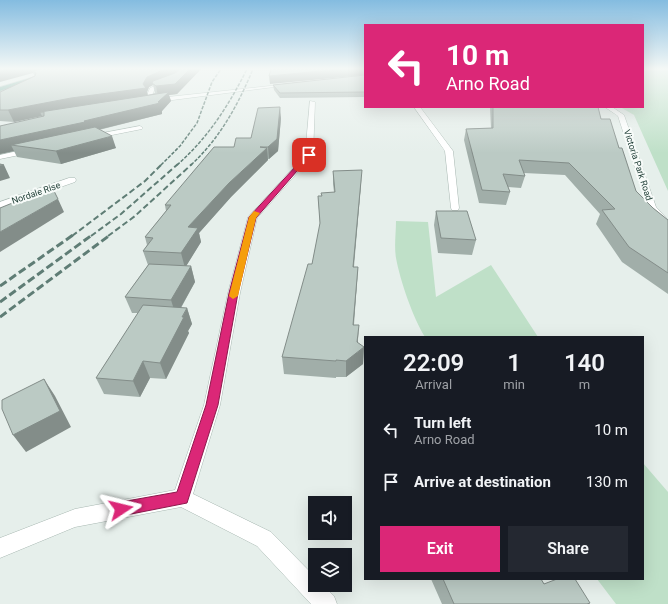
<!DOCTYPE html>
<style>
:root{--surface:#171b24;--page:#242831;--text:#f1f3f6;--muted:#9ea1a6;--accent:#db2777}
body{margin:0;font-family:Roboto,sans-serif;background:var(--page);color:var(--text);height:100vh;display:flex;flex-direction:column;font-size:15px;white-space:nowrap}
*{box-sizing:border-box;margin:0}
p{font-size:13px;color:var(--muted)}
.icon{flex:none;width:22px;height:22px;fill:none;stroke:currentColor;stroke-width:2;stroke-linecap:round;stroke-linejoin:round}
.map{position:relative;flex:1;overflow:hidden}
.sheet{position:absolute;left:364px;top:336px;width:280px;height:244px;display:flex;flex-direction:column;background:var(--surface);border-radius:0px;box-shadow:0 4px 16px #0002}
.sheet>*{flex:none}
.hud{position:absolute;left:364px;top:24px;width:280px;height:84px;border-radius:0px;box-shadow:0 4px 16px #0002;background:#db2777;color:#fff;overflow:hidden}
.controls{position:absolute;left:308px;top:496px;display:grid;gap:8px}
.controls a{display:grid;place-items:center;width:44px;height:44px;border-radius:0px;background:var(--surface);box-shadow:0 4px 16px #0002;font-size:20px}
.pin{position:absolute;display:grid;place-items:center;width:34px;height:34px;color:#fff;margin:-17px;border-radius:8px;box-shadow:0 2px 6px #0006}
.me{position:absolute;width:44px;margin:-22px;rotate:80deg;stroke-linejoin:round;filter:drop-shadow(0 0 3px #0008)}
.turn{display:flex;align-items:center;gap:14px;height:84px;padding:0 16px;font-size:18px}
.turn .icon{width:52px;height:52px;stroke-width:2.5}
.turn b{display:block;font-size:28px;line-height:34px}
.eta{display:flex;justify-content:space-evenly;align-items:center;height:68px;text-align:center}
.eta b{font-size:24px;font-weight:600;line-height:28px}
.button{display:flex;gap:8px;margin-top:auto;padding:8px 16px}
.button a{flex:1;height:46px;border-radius:0px;background:var(--accent);color:#fff;font-size:16px;font-weight:600;line-height:46px;text-align:center}
.button a+a{background:var(--page);color:var(--text)}
ul{padding:0;list-style:none}
li{display:flex;align-items:center;gap:12px;height:52px;padding:0 16px}
li div{flex:1}
li b{display:block;font-size:15px}
li em{font-style:normal}
.map>svg:first-child{display:block}
.green{fill:#bfe0c8}
.lines{fill:none;stroke-linecap:round;stroke-linejoin:round}
.minor-casing{stroke:#a8b8b2;stroke-width:1}
.major-casing{stroke:#c2cac8;stroke-width:1}
.minor{fill:#fff;fill-rule:evenodd}
.major{fill:#6aa596;fill-rule:evenodd}
.rail-far2{stroke:#5f7d75;stroke-width:1.5;stroke-dasharray:3.5 1.5;stroke-linecap:butt}
.rail-far1{stroke:#5f7d75;stroke-width:2;stroke-dasharray:6 3;stroke-linecap:butt}
.rail{stroke:#5f7d75;stroke-width:3;stroke-dasharray:8 3.5;stroke-linecap:butt}
.wall{fill:#a1aea9;fill-rule:evenodd}
.shaded-wall{fill:#838d89}
.building{fill:#bbcac4;stroke:#838d89}
.route{fill:#db2777;stroke:#8e194d}
.slow{fill:#f59e0b}
.labels{text-anchor:middle;stroke-width:4;stroke-linejoin:round;paint-order:stroke}
.far-street-label{font-size:9px;fill:#24423a;stroke:#f7fbf9}
</style>
<div class="map">
<svg width="668" height="604" viewBox="0 0 668 604">
<rect width="100%" height="100%" fill="#e6efeb"/>
<path class="green" d="M643,69h25v122l-34,-76 -14,-8h23z
M396,221l32,1 8,75 55,-32 47,72h-113c-12,-19 -25,-57 -29,-79 -2,-12 0,-25 0,-37z
M643,463l25,29v112h-52l-19,-25h46z"/>
<g class="lines">
<g class="minor-casing">
<path id="minor" d="M191,69h5l-20,12 -22,9 -1,4 5,4 130,-14 2,1 -133,17 -3,-1 -7,-6 3,-7 22,-9z
M310,101l5,1 -2,53 -56,63 -17,75 -20,112 -27,89 78,38 44,45v8h8l11,11 3,8h-26l-54,-58 -76,-39 -106,20 -75,31v-20l75,-29 100,-19 29,-85 24,-112 20,-76 57,-62z
M414,107h6l33,44 6,57 -1,2h-6l-1,-2 -6,-57z
M605,107h7l12,8 32,92 12,13v9l-3,-1 -17,-20 -30,-92z
M140,126l3,2 -1,1 -50,10 -3,-2 3,-2z
M31,148l4,2 -1,2 -34,7v-4z
M69,178h6l1,2 -1,2 -75,26v-6z"/>
</g>
<g class="major-casing">
<path id="major" d="M60,69h6l-66,22v-4z"/>
</g>
<use href="#minor" class="minor"/>
<use href="#major" class="major"/>
<path class="rail-far2" d="M161,165l19,-19 17,-23 15,-41 9,-13
M177,165c31,-27 52,-60 70,-96
M191,165c29,-27 47,-60 62,-96"/>
<path class="rail-far1" d="M72,236l73,-55 17,-17
M91,236l30,-22 57,-50
M108,236l27,-20 57,-52"/>
<path class="rail" d="M0,286l73,-51
M0,302l92,-67
M0,317l110,-82"/>
</g>
<path class="wall" d="M0,69h201l-24,25 -8,1 2,6 -9,10v3l-63,16 17,18 -55,16 -44,-7 -3,-6 -14,3 42,-38 -28,6 -14,-1v-29l35,-16 -2,-3zM153,85l2,8 -7,2 -1,-3 2,-5z
M365,75v22l-85,1 -6,-8 -1,-5z
M490,107h108l3,12 18,29 17,43 17,17 15,12v74l-46,-32 -26,-38 4,-10 -35,-39 -41,-2 1,3 -4,12 -13,-1 2,5 -4,13 -27,-2 -15,-63 2,-11 25,-1z
M281,118l-3,33 -9,8h-1v1l-37,37 -32,36 2,9 -15,24h5l4,16 -14,26h6l5,16 -4,7 1,2 -23,46 -16,-1 -10,19 -36,-3 -8,-16 42,-65h-6l-7,-16 23,-32 -5,-14 4,-6 -2,-8 21,-26 -1,-6 69,-58 17,-9z
M333,171l28,13 -7,83h4l-4,58 4,18 6,4 -1,17 -17,13h-10v1l-52,-4 -2,-17 30,-93 8,-39 -2,-29h3l13,-4 -1,-8z
M436,211l40,29 -4,15 -34,-2 -4,-28z
M431,579h110l3,5 46,19 -1,1h-147z"/>
<path class="shaded-wall" d="M8,69h36l-8,4 -3,-2v2l-33,9v-11z
M165,69h23l-36,14 1,2 -4,2 -2,5 1,6 -108,14 2,4 -28,6 -6,-12 135,-26 4,-7z
M190,69h11l-24,25 -8,1 2,6 -9,10v3l-73,18 -78,13 3,6 -14,3v-14l84,-19 74,-25 -2,-10z
M341,69h24v6l-95,9 -1,-8z
M280,107l1,11 -3,33 -9,8 -1,-12z
M112,136l4,12 -55,16 -5,-13z
M267,148l1,12 -37,37 -32,36 2,9 -16,26 -4,-15 7,-26 41,-44z
M4,165l6,13 -10,3v-15z
M362,170l-1,14 -9,99 1,-16z
M58,199l6,13 -64,40v-20z
M191,266l4,16 -19,34 -5,-16z
M358,267l-1,16 -5,58 1,-16z
M187,308l5,16 -4,7 1,2 -23,46 -6,-16z
M359,325l-2,28 7,-6 -1,17 -17,13v-16l11,-19z
M143,361l7,17 -10,19 -7,-16z
M44,379l11,17 16,31 -45,25 -13,-17z"/>
<path class="building" d="M0,69h8l-8,2z
M40,69h125l-18,8 -4,7 3,4 -75,10 -63,12h-8v-18l35,-16 1,-3 -3,-2z
M181,69h9l-15,15 -19,2 -4,-3 1,-2 22,-8z
M271,69h70l-72,7z
M365,75v17l-85,1 -7,-8z
M169,92l-11,10 2,1 -76,18 1,1 -85,18v-14l44,-10v-4h-4z
M280,107l-3,32 -9,8h-8l7,1 -38,35 -41,44 10,1 -17,25 -38,-2 10,-13 -8,-1 26,-32h-6l49,-58h20l2,-9h15l7,-30z
M493,107h105l3,12h9l9,29h3l14,43 17,17 15,12v53l-39,-26 -27,-37 13,-1 -46,-46 -50,-3 6,16 -22,-2 7,18 -28,-2 -16,-61 27,-1z
M95,127l17,9 -56,15 -45,-6z
M0,164l4,1 -4,1z
M362,170l-9,97h5l-5,58h6l-2,17 7,5 -18,14 -10,-1v1l-54,-4 26,-93h4l8,-41 -2,-27h4l-1,-3 14,-1 -2,-21z
M52,187l6,12 -58,33v-24z
M436,211h31l9,29 -35,-2z
M149,264l42,2 -20,34 -46,-3z
M143,305l44,3 -5,9h2l-24,46 -17,-2 -10,20 -37,-3z
M44,379l16,32 -47,24 -11,-26v-9z
M443,579h98l3,5 13,-5h18l15,24 -3,1h-133z"/>
<linearGradient id="sky" x2="0" y2="1"><stop stop-color="#84bce0"/><stop offset="0.45" stop-color="#f4f8f6"/><stop offset="1" stop-color="#f4f8f6" stop-opacity="0"/></linearGradient>
<rect width="668" height="153" fill="url(#sky)"/>
<path class="route" d="M307,154l4,1 -55,63 -18,75 -20,112 -31,98 -66,13 -5,-2 -2,-5 2,-5 5,-2 56,-10 29,-87 23,-112 20,-76z"/>
<path class="slow" d="M254,211l6,2 -4,5 -18,78 -5,3 -4,-3 20,-79z"/>
<g class="labels">
<g class="far-street-label">
<text transform="translate(638 165) rotate(72)" y="3">Victoria Park Road</text>
<text transform="translate(36 193) rotate(-19)" y="3">Nordale Rise</text>
</g>
</g>
</svg>
<div class="controls">
<a><svg class="icon" aria-label="sound" viewBox="0 0 24 24"><path d="M4 9h4l5-4v14l-5-4H4zM17 9q2 3 0 6"/></svg></a>
<a><svg class="icon" aria-label="layers" viewBox="0 0 24 24"><path d="M12 4l9 5-9 5-9-5zM3 14l9 5 9-5"/></svg></a>
</div>
<div class="pin" style="left:309px;top:155px;background:#d93025"><svg class="icon" aria-label="arrive" viewBox="0 0 24 24"><path d="M6 21V4h12l-3 4 3 4H6"/></svg></div>
<svg class="me" style="left:121px;top:509px" viewBox="-20 -20 40 40"><path d="M0-17L14 15 0 8-14 15z" fill="#db2777" stroke="#fff" stroke-width="4"/></svg>
<div class="hud">
<div class="turn"><svg class="icon" aria-label="left" viewBox="0 0 24 24"><path d="M17 20v-9H6M10 6l-5 5 5 5"/></svg><div><b>10 m</b>Arno Road</div></div>
</div>
<section class="sheet">
<div class="eta">
<div><b>22:09</b><p>Arrival</p></div>
<div><b>1</b><p>min</p></div>
<div><b>140</b><p>m</p></div>
</div>
<ul>
<li><svg class="icon" aria-label="left" viewBox="0 0 24 24"><path d="M17 20v-9H6M10 6l-5 5 5 5"/></svg><div><b>Turn left</b><p>Arno Road</p></div><em>10 m</em></li>
<li><svg class="icon" aria-label="arrive" viewBox="0 0 24 24"><path d="M6 21V4h12l-3 4 3 4H6"/></svg><div><b>Arrive at destination</b></div><em>130 m</em></li>
</ul>
<div class="button"><a>Exit</a><a>Share</a></div>
</section>
</div>
